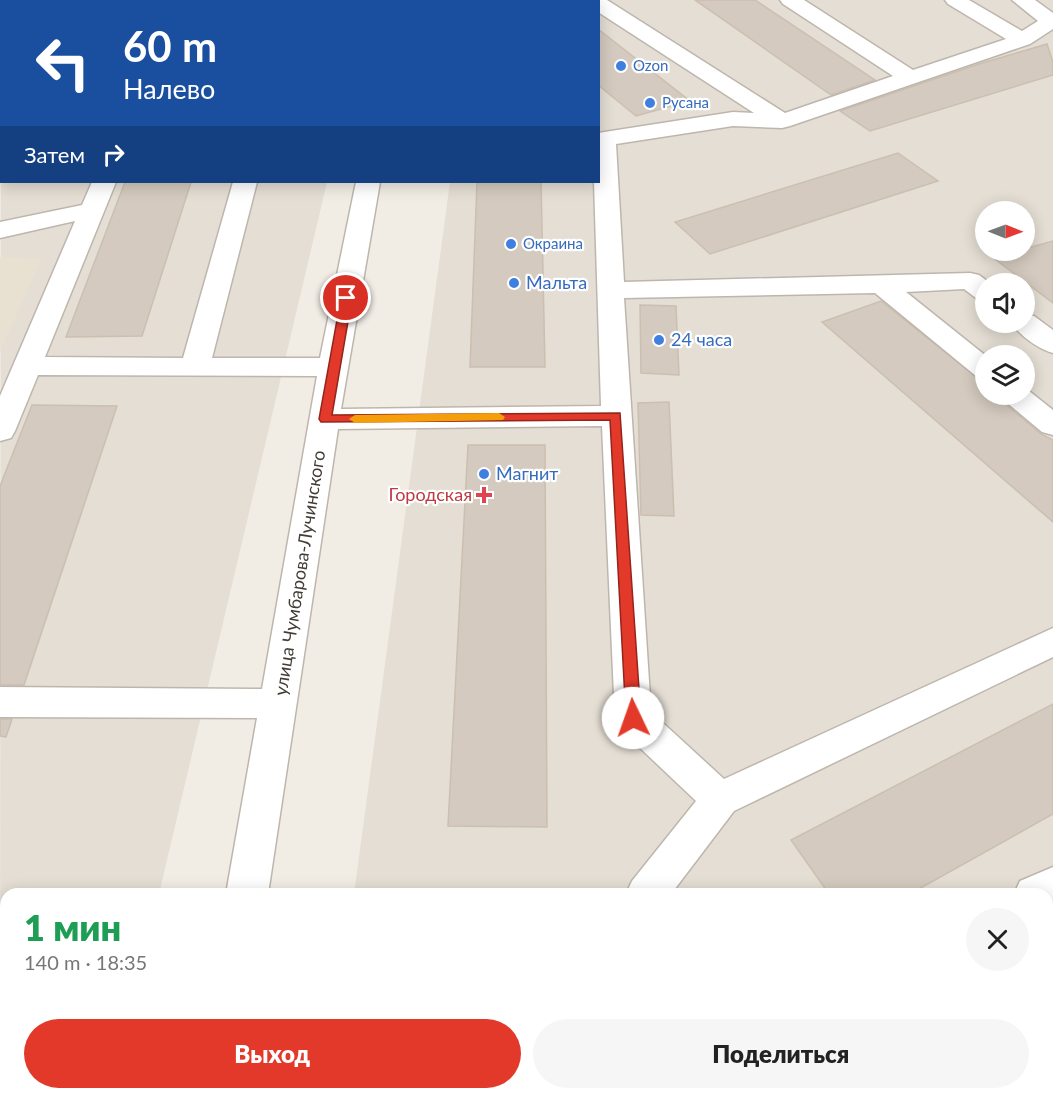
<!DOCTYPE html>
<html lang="ru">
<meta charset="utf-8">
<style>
:root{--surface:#fff;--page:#f6f6f6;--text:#222;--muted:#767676;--accent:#e3392a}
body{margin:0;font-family:Lato,sans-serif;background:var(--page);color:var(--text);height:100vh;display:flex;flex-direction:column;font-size:22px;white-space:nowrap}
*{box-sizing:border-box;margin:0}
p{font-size:20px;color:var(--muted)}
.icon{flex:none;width:33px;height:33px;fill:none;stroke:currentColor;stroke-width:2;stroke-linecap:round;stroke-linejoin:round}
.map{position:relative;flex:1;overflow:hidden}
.sheet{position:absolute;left:0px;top:888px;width:1053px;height:212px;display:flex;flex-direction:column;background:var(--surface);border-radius:18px 18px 0 0;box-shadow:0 3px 15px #0003}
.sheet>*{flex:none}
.guide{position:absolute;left:0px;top:0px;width:600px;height:183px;box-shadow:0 3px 15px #0003;background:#1a4fa0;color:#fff;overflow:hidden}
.needle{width:39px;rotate:91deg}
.controls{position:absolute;left:975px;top:201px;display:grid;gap:12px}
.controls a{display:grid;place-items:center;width:60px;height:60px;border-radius:50%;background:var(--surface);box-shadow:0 3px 15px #0003;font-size:30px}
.pin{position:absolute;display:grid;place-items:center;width:51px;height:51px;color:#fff;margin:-26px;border:3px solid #fff;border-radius:50%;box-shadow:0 2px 6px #0007}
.me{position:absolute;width:66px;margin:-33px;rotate:357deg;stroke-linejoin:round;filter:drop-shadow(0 0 4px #0008)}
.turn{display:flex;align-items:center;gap:21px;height:126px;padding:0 24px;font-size:27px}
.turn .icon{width:78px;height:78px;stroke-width:2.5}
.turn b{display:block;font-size:42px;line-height:51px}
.then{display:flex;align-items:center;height:57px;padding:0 24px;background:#0003;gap:12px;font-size:22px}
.round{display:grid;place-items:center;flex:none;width:63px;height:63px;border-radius:32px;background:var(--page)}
.head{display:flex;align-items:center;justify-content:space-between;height:102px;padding:0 24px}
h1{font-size:36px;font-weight:800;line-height:45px;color:#1e9e55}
.cta{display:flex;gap:12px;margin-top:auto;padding:12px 24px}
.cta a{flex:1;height:69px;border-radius:36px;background:var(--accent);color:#fff;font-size:24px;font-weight:800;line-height:69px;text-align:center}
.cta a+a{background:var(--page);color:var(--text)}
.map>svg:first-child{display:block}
.residential{fill:#e4ded4;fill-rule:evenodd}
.education{fill:#e8e0d1}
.building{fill:#d4cabf;stroke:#cbbfb0;stroke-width:1.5}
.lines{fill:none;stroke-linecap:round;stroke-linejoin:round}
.minor-casing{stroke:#beb6ac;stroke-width:3}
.minor{fill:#fff;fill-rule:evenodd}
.route{fill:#e3392a;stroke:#94251b;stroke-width:1.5}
.slow{fill:#f59e0b}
.shop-dot{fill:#3f7fe0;stroke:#fff;stroke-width:2}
.health-dot{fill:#e0444e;stroke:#fff;stroke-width:2}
.labels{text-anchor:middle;stroke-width:4.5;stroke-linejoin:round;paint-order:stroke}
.far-shop-label{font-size:15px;fill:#366cbe;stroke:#fff;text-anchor:start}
.shop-label{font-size:18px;fill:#366cbe;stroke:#fff;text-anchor:start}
.health-label{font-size:18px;fill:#be3a42;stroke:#fff;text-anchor:end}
.street-label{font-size:18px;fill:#423d36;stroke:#fff}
</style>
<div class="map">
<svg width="1053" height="1099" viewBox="0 0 1053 1099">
<rect width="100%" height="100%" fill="#f1ede5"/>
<path class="residential" d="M475,0h578v1099h-726v-5h720v-200h-693l96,-712h148v-180zM986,212h38v38h-38zM986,284h38v38h-38zM986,356h38v38h-38z
M1,58l1,124h325l-168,712h-153v200h107l-2,5h-111z"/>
<path class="education" d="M0,257l42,1 -42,94z"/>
<path class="building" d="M695,0h60l120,80 -44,15z
M598,29l92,72 -54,15 -38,-31z
M1047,44l6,18v13l-183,56 -30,-20 139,-47z
M898,153l40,28 -228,73 -35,-32z
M125,182h66l-49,154 -76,1z
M477,182h64l4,185h-75z
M1053,241v62l-61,-46 32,-7v-1z
M881,301l105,84v9h11l7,9 37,31 12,6v82l-231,-200z
M640,305l36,1 3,69 -38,-2z
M669,402l5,114 -33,-1 -3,-112z
M32,405l85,1 -93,279h-24v-199z
M468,445h77l2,382 -99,-1z
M1053,704v110l-143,80h-81l-38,-54z
M0,719h12l-6,18 -6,-1z"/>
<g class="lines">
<g class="minor-casing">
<path id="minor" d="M156,0h26l-27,2z
M384,0h22l1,2h-22z
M590,0h17l178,113 108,-37 -110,-72 -3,-4h24l109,70 93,-31 -58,-35 -3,-4h24l53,31 16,-10 -26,-21h23l18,13v16l-23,15 -240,82 -8,2 -49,-2 -117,18 8,138 346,-9 9,2 12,9h-5v16l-10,-2 -12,-9 -58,3 80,64v23l-10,-3 -101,-83 -251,5 27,414 73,67 329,-151v29l-319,154 -63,83h-45l6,-13 64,-80 -76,-72 -5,-11 -13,-292 -264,3 -70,465h-42l31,-176 -257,-1v-30l262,2 55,-313 -279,-1 -23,56 -4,7 -11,3v-45l75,-175 -75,17v-16l82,-17 10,-23h24l-71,175 138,1 50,-176h24l-45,176h108l36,-176h24l-39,227 260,-3 -7,-224h4v-49l135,-21 21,1 -156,-101v-10h-9z
M0,28h2v12h-2z
M1024,314l10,2 19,14v23c-15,-4 -34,-18 -42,-31h13z
M1024,387l29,23v25l-11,-3 -37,-31 -4,-7h23z
M1053,867v38l-6,3v-14h-33l6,-13z
M190,1094h46l-1,5h-46z
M453,1094h56l-2,5h-56z
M975,1094h46l-2,5h-46z"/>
</g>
<use href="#minor" class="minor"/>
</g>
<path class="route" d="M346,294l6,4 -20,117 288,-2 21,305 -2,4 -6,2 -5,-2 -2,-4 -16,-298 -289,2 -2,-3 22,-121z"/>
<path class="slow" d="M499,413l6,4 -2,3 -148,3 -6,-4 6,-4z"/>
<g class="shop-dot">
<circle cx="621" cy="66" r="6"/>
<circle cx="650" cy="103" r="6"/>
<circle cx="511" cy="244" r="6"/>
<circle cx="514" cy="283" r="6"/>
<circle cx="659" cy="340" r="6"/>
<circle cx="484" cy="474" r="6"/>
</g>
<path class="health-dot" d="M481 486h6v6h6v6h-6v6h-6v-6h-6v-6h6z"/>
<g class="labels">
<g class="far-shop-label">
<text x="633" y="71">Ozon</text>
<text x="662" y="108">Русана</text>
<text x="523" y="249">Окраина</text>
</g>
<g class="shop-label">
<text x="526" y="289">Мальта</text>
<text x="671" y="346">24 часа</text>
<text x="496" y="480">Магнит</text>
</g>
<g class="health-label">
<text x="472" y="501">Городская</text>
</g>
<g class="street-label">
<text transform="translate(300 573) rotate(-81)" y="6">улица Чумбарова-Лучинского</text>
</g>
</g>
</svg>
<div class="controls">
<a><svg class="needle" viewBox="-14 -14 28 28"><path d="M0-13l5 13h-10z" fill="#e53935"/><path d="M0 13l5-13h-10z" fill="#767676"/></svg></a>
<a><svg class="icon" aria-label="sound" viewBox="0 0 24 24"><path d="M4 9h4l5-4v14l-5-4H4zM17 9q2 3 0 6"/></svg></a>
<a><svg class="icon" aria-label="layers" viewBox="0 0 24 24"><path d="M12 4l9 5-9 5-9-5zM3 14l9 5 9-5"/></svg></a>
</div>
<div class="pin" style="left:346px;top:298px;background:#d93025"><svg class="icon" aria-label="arrive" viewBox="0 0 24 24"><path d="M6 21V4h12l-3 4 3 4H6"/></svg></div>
<svg class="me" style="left:633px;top:718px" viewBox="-20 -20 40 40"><circle r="19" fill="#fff"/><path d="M0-13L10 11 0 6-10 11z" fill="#e3392a"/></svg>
<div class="guide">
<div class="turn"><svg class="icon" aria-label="left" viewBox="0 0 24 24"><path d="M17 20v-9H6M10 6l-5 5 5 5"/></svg><div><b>60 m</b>Налево</div></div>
<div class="then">Затем<svg class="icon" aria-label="right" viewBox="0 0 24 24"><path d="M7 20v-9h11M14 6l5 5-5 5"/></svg></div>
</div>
<section class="sheet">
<div class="head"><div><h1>1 мин</h1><p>140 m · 18:35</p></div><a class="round"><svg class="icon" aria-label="close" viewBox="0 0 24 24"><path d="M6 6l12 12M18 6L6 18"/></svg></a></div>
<div class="cta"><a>Выход</a><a>Поделиться</a></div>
</section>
</div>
